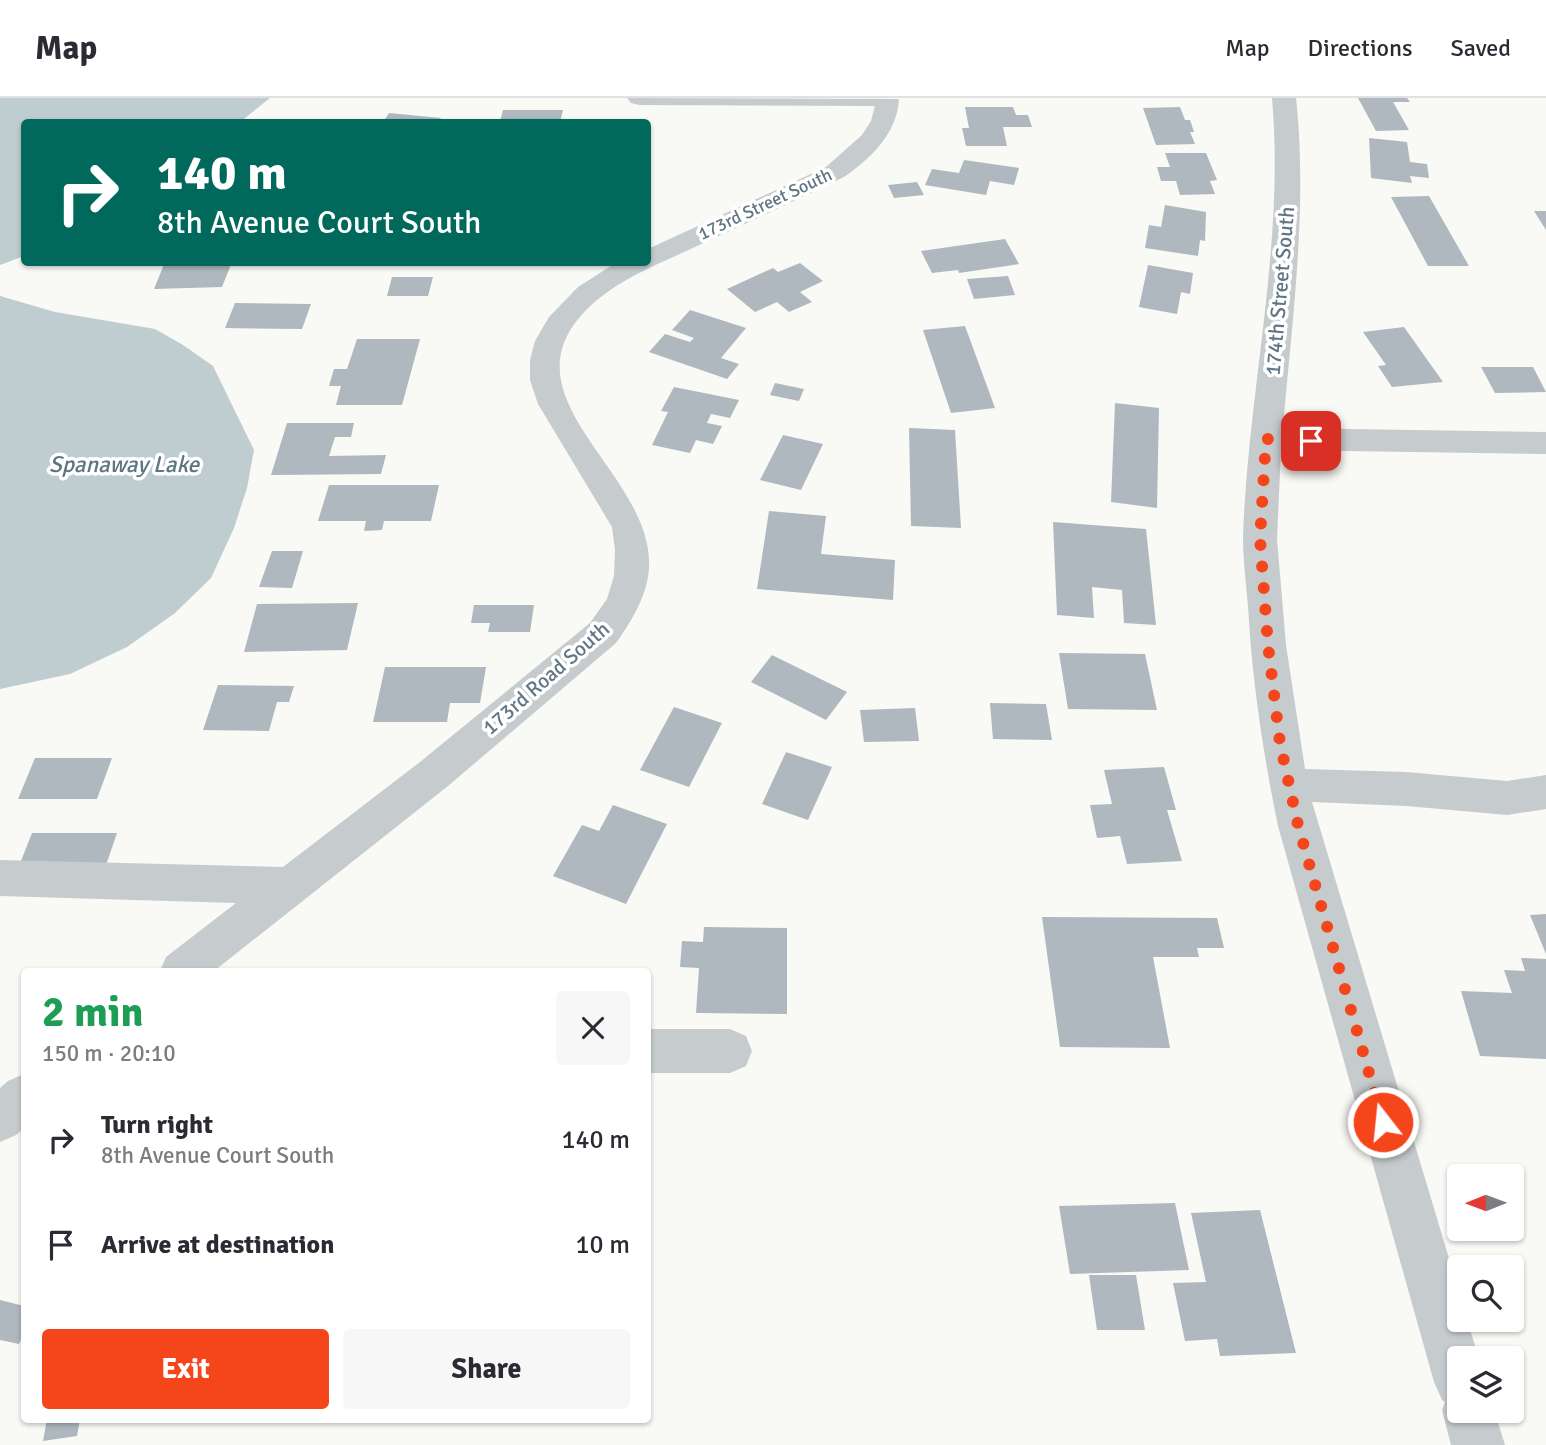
<!DOCTYPE html>
<meta charset="utf-8">
<style>
:root{--surface:#fff;--page:#f7f7f7;--text:#2b2b33;--muted:#7c7c81;--line:#e1e1e2;--accent:#f5451a}
body{margin:0;font-family:Signika,sans-serif;background:var(--page);color:var(--text);height:100vh;display:flex;flex-direction:column;font-size:26px;white-space:nowrap}
*{box-sizing:border-box;margin:0}
p{font-size:23px;color:var(--muted)}
.icon{flex:none;width:38px;height:38px;fill:none;stroke:currentColor;stroke-width:2;stroke-linecap:round;stroke-linejoin:round}
.map{position:relative;flex:1;overflow:hidden}
.details{position:absolute;left:21px;top:870px;width:630px;height:455px;display:flex;flex-direction:column;background:var(--surface);border-radius:7px;box-shadow:0 2px 5px #0004}
.details>*{flex:none}
.top-card{position:absolute;left:21px;top:21px;width:630px;height:147px;border-radius:7px;box-shadow:0 2px 5px #0004;background:#00695c;color:#fff;overflow:hidden}
.needle{width:46px;rotate:269deg}
.controls{position:absolute;left:1447px;top:1066px;display:grid;gap:14px}
.controls a{display:grid;place-items:center;width:77px;height:77px;border-radius:7px;background:var(--surface);box-shadow:0 2px 5px #0004;font-size:35px}
.pin{position:absolute;display:grid;place-items:center;width:60px;height:60px;color:#fff;margin:-30px;border-radius:14px;box-shadow:0 4px 10px #0006}
.me{position:absolute;width:77px;margin:-38px;rotate:344deg;stroke-linejoin:round;filter:drop-shadow(0 0 5px #0008)}
.turn{display:flex;align-items:center;gap:24px;height:147px;padding:0 21px;font-size:32px}
.turn .icon{width:91px;height:91px;stroke-width:2.5}
.turn b{display:block;font-size:49px;line-height:60px}
.round{display:grid;place-items:center;flex:none;width:74px;height:74px;border-radius:7px;background:var(--page)}
.headline{display:flex;align-items:center;justify-content:space-between;height:119px;padding:0 21px}
h1{font-size:42px;font-weight:700;line-height:52px;color:#1e9e55}
.cta{display:flex;gap:14px;margin-top:auto;padding:14px 21px}
.cta a{flex:1;height:80px;border-radius:7px;background:var(--accent);color:#fff;font-size:28px;font-weight:700;line-height:80px;text-align:center}
.cta a+a{background:var(--page);color:var(--text)}
ul{padding:0;list-style:none}
li{display:flex;align-items:center;gap:21px;height:105px;padding:0 21px}
li div{flex:1}
li b{display:block;font-size:26px}
li em{font-style:normal}
header{display:flex;align-items:center;gap:42px;box-sizing:border-box;height:98px;padding:0 35px;background:var(--surface);border-bottom:2px solid var(--line)}
header strong{font-size:33px}
nav{display:flex;gap:38px;margin-inline-start:auto;font-size:24px}
.map>svg:first-child{display:block}
.water{fill:#bfccd0}
.building{fill:#afb8be}
.lines{fill:none;stroke-linecap:round;stroke-linejoin:round}
.minor{fill:#c6cbce;fill-rule:evenodd}
.route{stroke:#f5451a;stroke-width:12;stroke-dasharray:0 21.6}
.labels{text-anchor:middle;stroke-width:7;stroke-linejoin:round;paint-order:stroke}
.far-street-label{font-size:18px;fill:#617684;stroke:#fff}
.street-label{font-size:21px;fill:#617684;stroke:#fff}
.water-label{font-size:23px;font-style:italic;fill:#5b767e;stroke:#fff}
</style>
<header>
<strong>Map</strong>
<nav><a>Map</a><a>Directions</a><a>Saved</a></nav>
</header>
<div class="map">
<svg width="1546" height="1347" viewBox="0 0 1546 1347">
<rect width="100%" height="100%" fill="#f9f9f6"/>
<path class="water" d="M0,0h270l-30,24h-216v134l-24,9z
M0,198l55,16 100,17 28,16 30,21 41,84 -7,38 -13,40 -23,50 -36,35 -48,34 -57,27 -70,15z"/>
<path class="building" d="M1358,0h49l3,4h-17l16,28 -33,1z
M965,9h48l3,8h12l4,12h-29l4,19h-41l-4,-18h7z
M1180,9l5,13h5l4,12h-4l5,12 -39,1 -13,-37z
M503,12h60l-3,12h-60z
M389,15l52,5 -3,4h-55z
M1369,40l38,4 3,20 17,2 2,14 -19,-2 2,7 -41,-5z
M1165,55h41l11,27 -7,1 5,13 -35,1 -4,-14h-15l-4,-14h13z
M964,62l55,8 -5,17 -24,-4 -4,14 -61,-10 7,-16 27,4z
M917,84l7,13 -30,3 -6,-13z
M1429,98l40,70h-41l-37,-69z
M1165,107l41,7 -1,29 -5,-1 -2,16 -53,-8 4,-23 12,2z
M1534,113h12v19z
M1005,141l14,25 -60,9 -1,-3 -26,3 -11,-22z
M165,164h67l-10,25 -68,2z
M800,165l23,18 -23,11 12,10 -23,10 -12,-10 -22,10 -28,-23 46,-21 5,4z
M1148,167l45,8 -3,21 -9,-2 -4,22 -38,-7z
M1008,178l7,19 -41,4 -7,-20z
M392,179h41l-5,19h-41z
M235,205l76,1 -9,25 -77,-1z
M690,212l56,18 -25,30 18,6 -12,15 -78,-27 16,-18 25,8 4,-4 -22,-8z
M965,228l30,82 -44,5 -28,-83z
M1404,229l39,55 -51,5 -14,-21 8,-1 -23,-33z
M357,241h63l-18,66h-66l5,-19h-12l5,-17h13z
M1481,269h52l13,25 -51,1z
M775,285l29,6 -5,12 -29,-6z
M674,289l65,13 -9,18 -19,-4 -4,9 15,3 -9,18 -17,-4 -6,13 -38,-8 16,-33 -7,-1z
M1115,305l44,5 -2,100 -46,-6z
M287,325h67l-3,14h-16l-6,19 57,-1 -5,19 -110,1z
M909,330l46,2 6,98 -50,-2z
M783,337l40,9 -22,46 -41,-10z
M329,387h110l-8,36h-47l-2,9 -18,1 2,-10h-48z
M769,413l57,5 -5,38 74,6 -2,40 -136,-11z
M1053,424l93,7 10,96 -32,-2 -2,-33 -30,-3 2,31 -37,-3z
M272,453h31l-11,37 -33,-1z
M358,505l-11,47 -103,2 13,-48z
M474,507h60l-4,27h-42l2,-9h-19z
M1059,555l86,1 12,56 -89,-1z
M772,557l75,37 -21,28 -75,-38z
M385,569h101l-6,36h-30l-3,19h-74z
M218,587l76,1 -5,16h-12l-8,29 -66,-1z
M990,605l56,1 6,36 -59,-1z
M674,609l48,16 -33,64 -49,-17z
M915,610l4,33 -55,1 -4,-32z
M786,654l46,15 -24,53 -46,-16z
M35,660h77l-15,41h-79z
M1164,669l12,43h-9l15,51 -55,3 -7,-28 -23,2 -7,-33 22,-1 -8,-34z
M613,707l54,19 -41,80 -73,-28 29,-51 17,6z
M32,735h85l-11,32 -87,1z
M1546,816v40l-16,-39z
M1042,819l175,1 7,30h-27l2,9h-46l17,91 -110,-1z
M704,829l83,1v86l-91,-1 3,-45 -19,-1 2,-26 21,1z
M1521,860l25,1v100l-66,-3 -19,-65 51,2 -8,-23 21,1z
M1175,1105l14,67 -119,4 -11,-68z
M1260,1112l36,143 -76,3 -3,-17 -32,2 -12,-58 33,-1 -15,-69z
M1089,1177h47l9,55h-48z
M0,1202l24,6v27l-5,11 -19,-4z
M47,1321h33l-3,17 -34,5z"/>
<g class="lines">
<path class="minor" d="M627,0l272,1c-2,35 -28,59 -55,78 -50,24 -99,47 -149,70 -34,16 -69,29 -98,53 -113,96 68,174 51,277 -4,24 -18,46 -32,66l-168,143 -234,185h-54l6,-14 70,-54 -236,-7v-36l283,7 137,-105 170,-139 17,-24 7,-23 1,-26 -3,-23 -74,-123 -8,-24v-20l5,-19 14,-24 29,-30 39,-25h31v-13l178,-82 36,-32 9,-14 4,-15 -236,-1 -8,-2z
M1272,0h24c12,110 -4,221 -13,330l263,4v22l-265,-4 -4,89 9,106 19,124 101,3 101,9 39,-6v34l-39,6 -101,-9 -94,-4 148,493v25h7l12,38h-19v52h34l11,35h-54l-9,-35 3,-8 -3,-2 -8,-18 -156,-556c-15,-73 -26,-146 -30,-220 -2,-23 -5,-47 -5,-69 5,-147 42,-292 29,-439z
M648,931h82l16,7 6,15 -6,15 -16,7h-82z
M24,976v54l-8,7 -16,7v-54l8,-7z"/>
</g>
<g class="lines">
<path class="route" d="M1311,343l-45,-2 -6,99 8,107 12,98 18,82 85,297"/>
</g>
<g class="labels">
<g class="far-street-label">
<text transform="translate(765 106) rotate(-25)" y="6">173rd Street South</text>
</g>
<g class="street-label">
<text transform="translate(1280 193) rotate(-85)" y="7">174th Street South</text>
<text transform="translate(546 580) rotate(-41)" y="7">173rd Road South</text>
</g>
<g class="water-label">
<text x="124" y="374">Spanaway Lake</text>
</g>
</g>
</svg>
<div class="controls">
<a><svg class="needle" viewBox="-14 -14 28 28"><path d="M0-13l5 13h-10z" fill="#e53935"/><path d="M0 13l5-13h-10z" fill="#7c7c81"/></svg></a>
<a><svg class="icon" aria-label="search" viewBox="0 0 24 24"><circle cx="10" cy="10" r="6"/><path d="M15 15l6 6"/></svg></a>
<a><svg class="icon" aria-label="layers" viewBox="0 0 24 24"><path d="M12 4l9 5-9 5-9-5zM3 14l9 5 9-5"/></svg></a>
</div>
<div class="pin" style="left:1311px;top:343px;background:#d93025"><svg class="icon" aria-label="arrive" viewBox="0 0 24 24"><path d="M6 21V4h12l-3 4 3 4H6"/></svg></div>
<svg class="me" style="left:1383px;top:1024px" viewBox="-20 -20 40 40"><circle r="17" fill="#f5451a" stroke="#fff" stroke-width="3"/><path d="M0-11L8 9 0 5-8 9z" fill="#fff"/></svg>
<div class="top-card">
<div class="turn"><svg class="icon" aria-label="right" viewBox="0 0 24 24"><path d="M7 20v-9h11M14 6l5 5-5 5"/></svg><div><b>140 m</b>8th Avenue Court South</div></div>
</div>
<section class="details">
<div class="headline"><div><h1>2 min</h1><p>150 m · 20:10</p></div><a class="round"><svg class="icon" aria-label="close" viewBox="0 0 24 24"><path d="M6 6l12 12M18 6L6 18"/></svg></a></div>
<ul>
<li><svg class="icon" aria-label="right" viewBox="0 0 24 24"><path d="M7 20v-9h11M14 6l5 5-5 5"/></svg><div><b>Turn right</b><p>8th Avenue Court South</p></div><em>140 m</em></li>
<li><svg class="icon" aria-label="arrive" viewBox="0 0 24 24"><path d="M6 21V4h12l-3 4 3 4H6"/></svg><div><b>Arrive at destination</b></div><em>10 m</em></li>
</ul>
<div class="cta"><a>Exit</a><a>Share</a></div>
</section>
</div>
